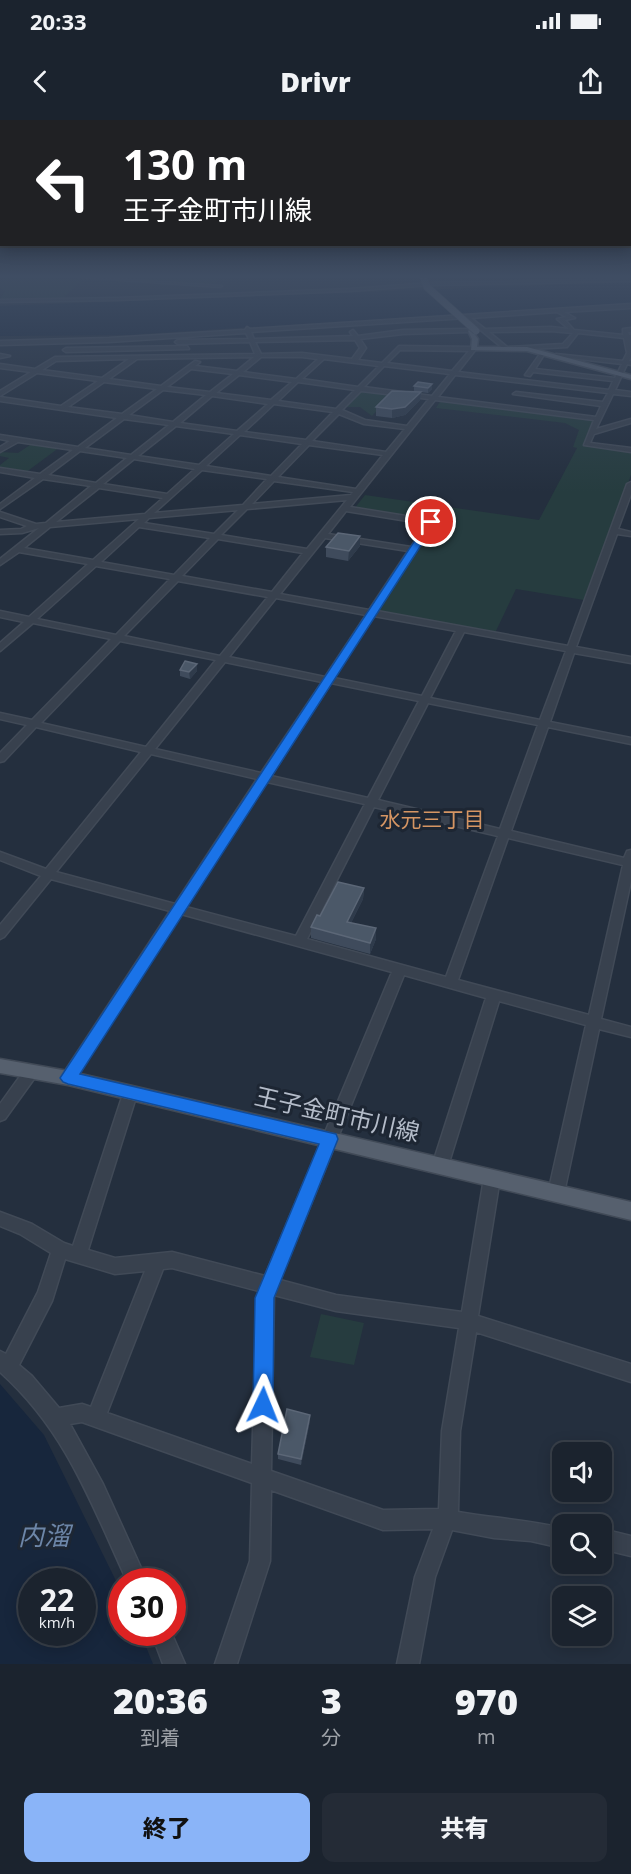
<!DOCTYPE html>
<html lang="ja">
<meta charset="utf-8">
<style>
:root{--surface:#1b232e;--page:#242b36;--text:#f1f3f6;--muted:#a0a4aa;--line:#39404a;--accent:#8ab4f8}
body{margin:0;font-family:"Open Sans","Noto Sans JP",sans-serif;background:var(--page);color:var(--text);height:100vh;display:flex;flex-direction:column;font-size:22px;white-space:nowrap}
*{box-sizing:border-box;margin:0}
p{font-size:20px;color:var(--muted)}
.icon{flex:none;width:33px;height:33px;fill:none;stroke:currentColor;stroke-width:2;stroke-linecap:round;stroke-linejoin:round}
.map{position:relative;height:1544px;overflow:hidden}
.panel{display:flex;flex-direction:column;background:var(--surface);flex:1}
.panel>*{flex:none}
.banner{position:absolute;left:0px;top:0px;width:632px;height:126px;box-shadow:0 3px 15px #0003,0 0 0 2px var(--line);background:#202124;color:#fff;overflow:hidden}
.buttons{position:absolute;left:552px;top:1322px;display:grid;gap:12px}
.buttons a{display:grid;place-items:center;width:60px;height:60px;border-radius:12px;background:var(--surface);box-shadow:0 3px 15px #0003,0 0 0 2px var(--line);font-size:30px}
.speed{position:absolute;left:18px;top:1448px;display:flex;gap:12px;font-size:30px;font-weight:700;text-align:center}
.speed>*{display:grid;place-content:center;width:78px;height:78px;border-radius:50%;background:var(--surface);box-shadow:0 3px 15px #0003,0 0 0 2px var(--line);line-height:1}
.speed small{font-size:15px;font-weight:400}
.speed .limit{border:9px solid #d22;background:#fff;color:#111}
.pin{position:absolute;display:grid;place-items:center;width:51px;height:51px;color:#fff;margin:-26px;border:3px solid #fff;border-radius:50%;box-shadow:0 2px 6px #0007}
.me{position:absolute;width:66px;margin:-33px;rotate:2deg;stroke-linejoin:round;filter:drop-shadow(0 0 4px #0008)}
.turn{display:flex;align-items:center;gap:21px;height:126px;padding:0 24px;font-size:27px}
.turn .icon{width:78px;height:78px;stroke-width:2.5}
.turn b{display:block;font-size:42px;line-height:51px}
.eta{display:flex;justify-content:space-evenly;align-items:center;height:102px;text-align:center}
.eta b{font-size:36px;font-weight:800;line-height:42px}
.action{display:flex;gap:12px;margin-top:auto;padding:12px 24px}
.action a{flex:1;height:69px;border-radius:12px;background:var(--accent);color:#111;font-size:24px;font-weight:800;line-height:69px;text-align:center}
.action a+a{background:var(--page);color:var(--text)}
.status{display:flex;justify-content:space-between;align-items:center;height:42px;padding:0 30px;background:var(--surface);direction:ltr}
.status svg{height:16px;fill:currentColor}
header{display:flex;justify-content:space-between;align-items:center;height:78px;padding:0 24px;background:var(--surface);font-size:27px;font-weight:800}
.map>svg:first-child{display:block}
.green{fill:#263c3f}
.water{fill:#17263c;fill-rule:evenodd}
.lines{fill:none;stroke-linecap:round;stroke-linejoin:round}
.minor-casing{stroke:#414a57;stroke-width:3}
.major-casing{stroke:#414a57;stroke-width:3}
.minor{fill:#38414e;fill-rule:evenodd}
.major{fill:#56606e;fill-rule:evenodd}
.major-bridge-casing{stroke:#414a57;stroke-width:8;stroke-linecap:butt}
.major-bridge{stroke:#56606e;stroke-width:7}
.wall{fill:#3f4b5c}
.shaded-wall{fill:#2f3b4b}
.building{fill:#4b5868;stroke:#5c6777;stroke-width:1.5}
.route{fill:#1a73e8;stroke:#114b97;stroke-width:1.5}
.labels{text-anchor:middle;stroke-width:6;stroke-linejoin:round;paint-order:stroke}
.neighbourhood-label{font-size:21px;fill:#d59563;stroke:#1d2633}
.near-street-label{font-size:24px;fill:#b4bcc9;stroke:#1d2633}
.near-water-label{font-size:26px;font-style:italic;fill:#6d86a8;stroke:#1d2633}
</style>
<div class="status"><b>20:33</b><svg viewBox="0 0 49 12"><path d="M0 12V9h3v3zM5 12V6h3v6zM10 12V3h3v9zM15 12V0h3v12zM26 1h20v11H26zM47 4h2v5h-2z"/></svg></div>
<header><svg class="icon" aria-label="back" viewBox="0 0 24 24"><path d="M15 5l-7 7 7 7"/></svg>Drivr<svg class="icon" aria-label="share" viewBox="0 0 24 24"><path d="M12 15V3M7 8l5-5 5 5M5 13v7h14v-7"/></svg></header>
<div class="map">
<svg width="631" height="1544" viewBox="0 0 631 1544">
<rect width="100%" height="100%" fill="#242f3e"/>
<path class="green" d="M5,156l95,4 -19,1 -20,19h-61l5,-9 -5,-3v-8z
M78,156h142l-4,9z
M361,269l32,4 -21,23 -12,-9h-16z
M441,280l149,19 4,1 -10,25 47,6v24l-47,125 -68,-11 -21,44 -118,-22 57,-89 -80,-13 11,-14 174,25 38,-72 -4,-1 6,-17 -14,-7 -129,-15z
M33,323l27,4 -35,26 -25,-4v-4l9,-7 -9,-2v-4l18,1z
M321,1194l43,9 -10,42 -44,-8z"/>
<path class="water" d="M631,162v21l-503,32 -128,1v-30z
M0,1264l44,51 77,156 1,41h18l13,32h-153zM32,1461h50v51h-50z"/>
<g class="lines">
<g class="minor-casing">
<path id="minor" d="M66,156l156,10 -2,1z
M631,159v2l-200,4 -81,6 -233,9 -117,2v-2l117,-2 233,-9 81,-6z
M631,184v4l-67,4 11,6 -10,2 9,10 49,5v-6l8,-1v4h-3l1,3h2v22l-2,4h2v4l-4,-1 -12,26 16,2v4l-18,-2 -17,35 35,-10v4l-37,11 -4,9 41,5v4l-47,-7 10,-25 -159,-20 -85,107 81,13 4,2 -58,89 191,35 59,-162 4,-2v12l-13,35 13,3v4l-14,-2 -41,113 55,10v6l-57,-10 -24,69 81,16v6l-83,-17 -37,104 113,27 3,-7 4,-1v31l-30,138 30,8v10l-32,-8 -35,164 -2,5 -6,2 -6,-2 -2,-5 38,-168 -87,-24 -51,165 -3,5 -5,2 -5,-2 -3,-5 54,-168 -82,-23 -124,305 56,15 126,17 22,-134 3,-5 5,-2 5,2 3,5 -22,138 153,48v18l-155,-50 -16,99 -2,81c35,6 70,8 104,16v20l-31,-7 -37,-3 -42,-8 -17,47 -16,87h-22l18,-87 18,-48 -50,1 -112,-40 -1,71 -33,103h-22l35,-103 2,-78 -170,-61 -12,2 33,60 44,97h-20c-36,-78 -61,-150 -127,-209v-21l6,3 32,-62 13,-39 -31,-19 -20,-8v-14l32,12 32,19 9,3 50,-152 2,-4 5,-2 5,2 2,4 -49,156 27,8 57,-6 93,24 127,-304 -211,-58 -108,168 -5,2 -5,-2 -2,-4 2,-4 107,-163 -119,-32 -47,58 -4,2v-14l41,-49 -41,-16v-8l46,17 95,-117 -105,-25 -32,34 -4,1v-9l27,-28 -27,-6v-6l32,7 79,-81 -78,-16 -33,28v-8l24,-21 -24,-5v-6l29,6 59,-53 -69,-12 -19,13v-6l39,-31 -17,5 -22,1v-4l21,-1 6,-3 -27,-9v-5l36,12 10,-1 45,-37 -48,-7 -43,30v-5l35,-26 -35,-6v-4l40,6 33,-24 -55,-8 -18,10v-5l10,-6 -10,-2v-4l78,12 39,-29 -117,-17v-4l61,9 37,-25 -61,-8 -37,23v-5l31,-19 -31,-4v-4l35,5 20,-12 200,-3 -5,-12 -72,2 -3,-2 3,-2 71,-1 -3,-6 -137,9 -109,3v-4l109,-3 136,-8 2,-3 3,2zM557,192l9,5 -9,2 12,10 -18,-2 -66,2 -14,-11zM466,198l39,32 2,-3 -18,-15 62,-1 22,2 -10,11 -53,3 2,3 55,-3 11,-14 46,5 3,15 -4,8 -67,-7 -3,2 69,8 -7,14 -80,-9 10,-16 -3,-2 -17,24 5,1 3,-4 80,9 -4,9 -151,-18 18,-23 -3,-2 -74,-1 -17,17 -24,-3 8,-12 -6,-9 43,-5 66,-2 -2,-3 -64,1 -45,6 -5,-6 -3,2 3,4 -99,3 -3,-7zM355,220l5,8 -8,11 -50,-6 -41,1 -6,-12zM400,230l69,1 -17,20 -65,-8zM254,237l-17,14 -42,-5 5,-4 -5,-1 -34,25 -52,-7 28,-20zM261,237h41l16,2 -22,20 -53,-7zM129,239l-27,19 -60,-8 14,-9zM324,239l55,7 -21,21 -56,-8zM384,246l66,8 -18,22 -68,-9zM191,249l42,5 -23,18 -43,-5zM239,255l53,7 -21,18 -55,-7zM455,255l153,18 -5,9 -87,-10 -3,2 88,12 -5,11 -158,-20zM104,262l53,7 -35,25 -54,-7zM298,262l57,8 -19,19 -58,-8zM163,270l43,5 -33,27 -44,-7zM361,271l68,8 -22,27 -42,-6 -23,-10zM212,276l56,8 -31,27 -57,-8zM274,284l59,8 -27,28 -62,-8zM339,294l25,10 41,5 -19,23 -74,-11zM124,299l45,6 -38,30 -46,-7zM176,306l58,8 -35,31 -61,-9zM240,315l62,9 -31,32 -65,-10zM309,325l74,10 -27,34 -78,-12zM80,331l47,7 -31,25 -48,-8zM134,339l61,10 -28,25 -64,-10zM202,350l65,9 -24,26 -89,8zM274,361l79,11 -2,3 -99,9zM99,368l64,10 -18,16 -89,8zM347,380l-40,49 -86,-14 26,-26zM238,390l-24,24 -70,-11 5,-5zM346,391l80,13 -15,23 -83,-13zM139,399l-46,41 -69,-12 26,-21zM139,407l71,11 -36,37 -73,-13zM325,418l83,13 -39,59 -89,-16zM218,419l85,14 -31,39 -90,-16zM96,446l74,13 -54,56 -79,-16zM178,461l90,16 -48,59 -96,-20zM276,478l90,17 -41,62 -96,-20zM374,496l82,15 -34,65 -88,-18zM464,512l102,19 -26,69 -110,-22zM120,521l96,19 -70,87 -105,-24zM225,542l97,20 -61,91 -106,-24zM331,563l88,18 -51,97 -97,-22zM428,583l110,22 -38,104 -122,-29zM151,634l106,25 -82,125 -119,-32zM267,662l98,22 -69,132 -110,-29zM374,687l124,29 -52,141 -139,-38zM508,718l115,27 -34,150 -131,-35zM65,1139l50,15 30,-3 -54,136 -9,-3 -23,4 -27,-32 -13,-11 33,-64zM172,1148l87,23 -2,6 -5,167 -145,-51 56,-144zM274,1175l62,16 123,17 -17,103 -3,78 -56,1 -112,-39z
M187,226l2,3 -123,3 -3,-2 3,-2z
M0,234l10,2 -10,2z
M31,946l5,2 2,4 -2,4 -31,43 -5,2v-17l26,-36z
M602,1409l29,7v20l-29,-7z
M151,1512h20l14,32h-22z"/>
</g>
<g class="major-casing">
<path id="major" d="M471,209l7,10 -1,8h50l104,28v4l-104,-28 -56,-1 1,-11 -4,-8z
M0,939l68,12 563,131v18l-563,-135 -68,-12z"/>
</g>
<use href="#minor" class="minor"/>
<use href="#major" class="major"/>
<g class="major-bridge-casing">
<path id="major-bridge" d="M423,156l4,11 49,44"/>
</g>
<use href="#major-bridge" class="major-bridge"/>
</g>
<path class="wall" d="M432,264v5l-4,4 -7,-1 -1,8 -15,15 -13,3 -16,-2v-9l44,-15 -6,-1v-5z
M360,416v10l-12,15 -22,-4v-10z
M197,544v7l-7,8 -10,-3v-6z
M364,768l-1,11 -12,24 25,16 -6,15 -59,-16v-11l9,-11z
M310,1301l-9,44 -23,-6v-5z"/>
<path class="shaded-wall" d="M432,264v5l-4,4v-5z
M421,272l-1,8 -15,15 -13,3v-9z
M360,416v10l-12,15 1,-10z
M197,544v7l-7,8 -1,-7z
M364,768l-1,11 -17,34 1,-11z
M376,808v11l-6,15v-11z
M310,1295v6l-9,44v-6z"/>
<path class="building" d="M418,262l14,2 -4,4 -14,-2z
M392,271l29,1 -16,15 -13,2 -16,-2z
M338,413l22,3 -11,15 -23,-4z
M185,541l12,3 -8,8 -9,-2z
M338,762l26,6 -17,34 29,6 -6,15 -59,-16 6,-12 3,1z
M287,1289l23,6 -9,44 -23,-5z"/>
<linearGradient id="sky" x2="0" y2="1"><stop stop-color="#141a22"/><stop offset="0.42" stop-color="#3f4d63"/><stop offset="1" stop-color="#3f4d63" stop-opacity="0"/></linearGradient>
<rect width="631" height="372" fill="url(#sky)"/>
<path class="route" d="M431,400l5,2 -356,552 256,60 2,5 -64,159 -1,107 -3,8 -7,3 -7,-3 -3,-8 2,-107 64,-154 -251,-60 -5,-2 -3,-4 367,-556z"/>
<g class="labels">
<g class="neighbourhood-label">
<text x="432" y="707">水元三丁目</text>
</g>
<g class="near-street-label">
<text transform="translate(337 995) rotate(13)" y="8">王子金町市川線</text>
</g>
<g class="near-water-label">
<text x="44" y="1425">内溜</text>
</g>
</g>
</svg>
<div class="buttons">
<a><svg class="icon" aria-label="sound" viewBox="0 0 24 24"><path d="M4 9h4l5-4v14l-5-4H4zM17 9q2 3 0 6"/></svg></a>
<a><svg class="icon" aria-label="search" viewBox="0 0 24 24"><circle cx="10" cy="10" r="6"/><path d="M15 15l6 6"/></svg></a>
<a><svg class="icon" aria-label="layers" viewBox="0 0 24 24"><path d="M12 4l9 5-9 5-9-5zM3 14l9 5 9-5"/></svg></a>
</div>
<div class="speed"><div>22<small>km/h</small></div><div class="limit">30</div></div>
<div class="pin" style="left:431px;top:402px;background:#d93025"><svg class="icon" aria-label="arrive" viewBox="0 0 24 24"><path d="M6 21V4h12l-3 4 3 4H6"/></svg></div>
<svg class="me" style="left:263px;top:1285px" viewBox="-20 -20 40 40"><path d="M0-17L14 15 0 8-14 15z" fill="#1a73e8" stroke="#fff" stroke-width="4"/></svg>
<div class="banner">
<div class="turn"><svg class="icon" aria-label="left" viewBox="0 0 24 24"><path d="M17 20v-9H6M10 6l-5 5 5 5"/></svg><div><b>130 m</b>王子金町市川線</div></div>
</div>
</div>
<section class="panel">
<div class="eta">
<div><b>20:36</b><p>到着</p></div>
<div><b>3</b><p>分</p></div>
<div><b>970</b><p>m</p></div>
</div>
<div class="action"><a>終了</a><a>共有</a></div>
</section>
